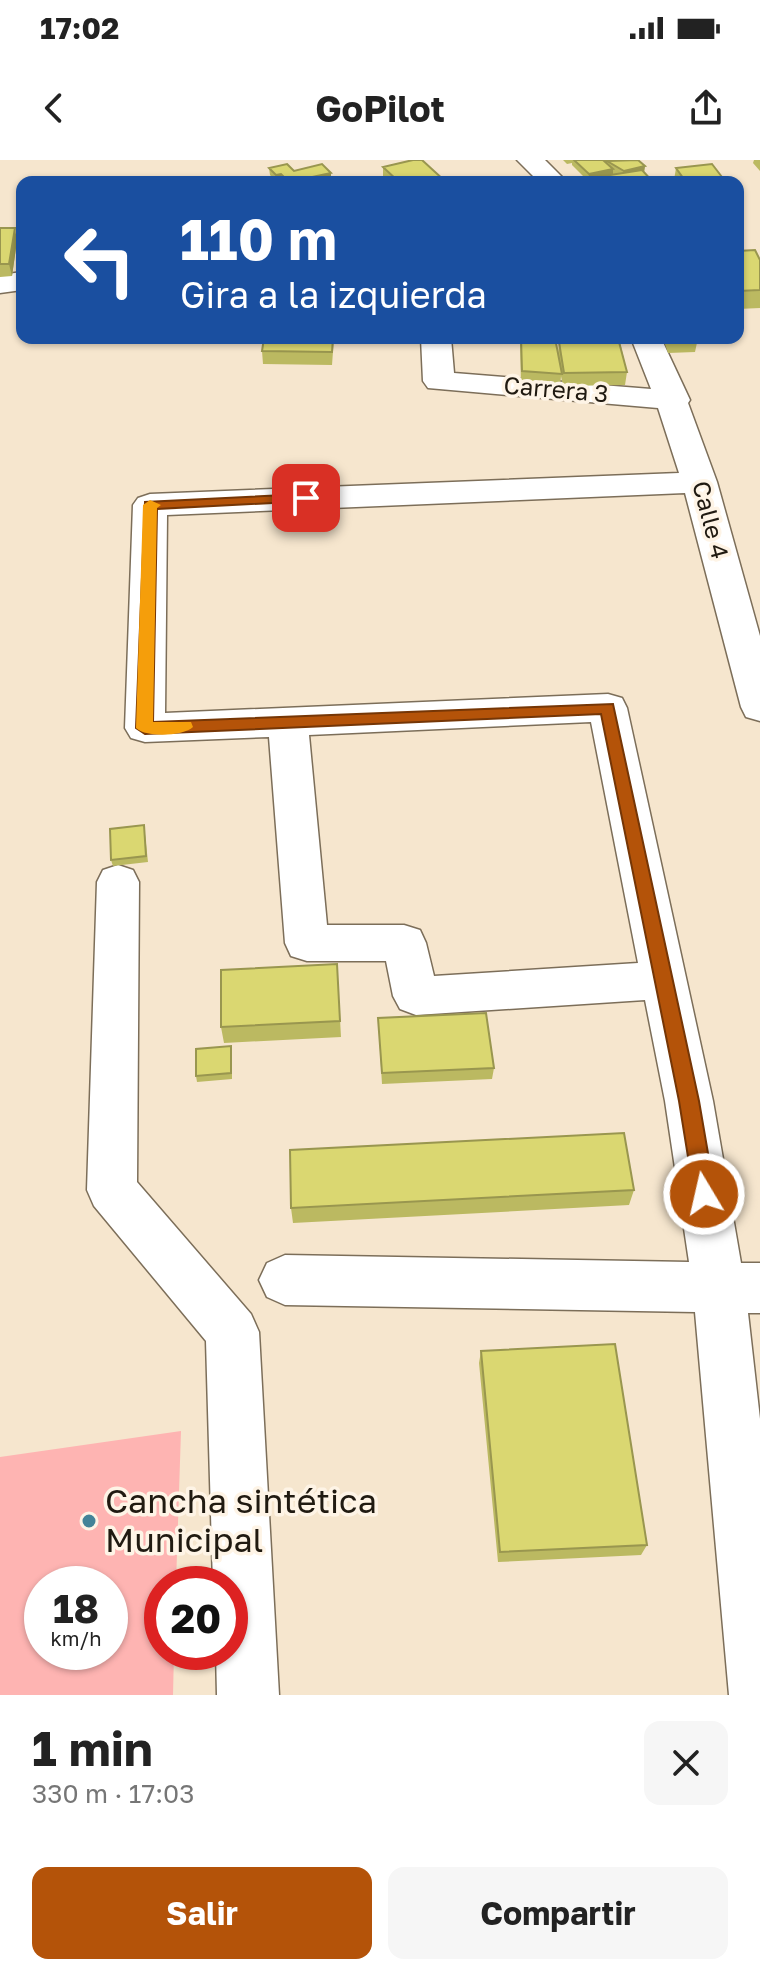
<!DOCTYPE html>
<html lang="es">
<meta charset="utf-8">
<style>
:root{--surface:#fff;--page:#f6f6f6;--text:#222;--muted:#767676;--accent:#b45309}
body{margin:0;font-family:"Golos Text",sans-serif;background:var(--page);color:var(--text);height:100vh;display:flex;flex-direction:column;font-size:30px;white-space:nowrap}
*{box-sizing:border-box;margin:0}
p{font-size:26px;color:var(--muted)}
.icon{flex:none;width:44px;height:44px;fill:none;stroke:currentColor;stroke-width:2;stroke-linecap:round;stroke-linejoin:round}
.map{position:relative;height:1535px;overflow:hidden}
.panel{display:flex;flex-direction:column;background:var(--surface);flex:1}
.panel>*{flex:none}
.hud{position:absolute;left:16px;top:16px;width:728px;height:168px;border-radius:16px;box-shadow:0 2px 6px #0004;background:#1a4fa0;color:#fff;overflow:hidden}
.speed{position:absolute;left:24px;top:1406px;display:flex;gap:16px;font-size:40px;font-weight:700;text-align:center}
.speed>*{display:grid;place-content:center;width:104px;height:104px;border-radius:50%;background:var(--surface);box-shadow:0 2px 6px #0004;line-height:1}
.speed small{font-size:20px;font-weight:400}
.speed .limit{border:12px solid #d22;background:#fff;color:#111}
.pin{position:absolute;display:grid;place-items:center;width:68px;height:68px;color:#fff;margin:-34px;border-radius:16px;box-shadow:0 4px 12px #0006}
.me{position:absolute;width:88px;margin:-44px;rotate:351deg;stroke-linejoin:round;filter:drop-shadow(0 0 6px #0008)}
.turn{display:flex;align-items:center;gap:28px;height:168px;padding:0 32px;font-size:36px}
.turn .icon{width:104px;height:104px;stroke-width:2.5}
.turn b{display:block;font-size:56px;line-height:68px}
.round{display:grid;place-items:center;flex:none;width:84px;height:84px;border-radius:16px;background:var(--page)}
.head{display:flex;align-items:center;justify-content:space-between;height:136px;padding:0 32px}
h1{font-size:48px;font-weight:700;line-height:60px}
.primary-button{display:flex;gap:16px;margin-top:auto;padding:16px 32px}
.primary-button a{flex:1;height:92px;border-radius:16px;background:var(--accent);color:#fff;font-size:32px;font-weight:700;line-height:92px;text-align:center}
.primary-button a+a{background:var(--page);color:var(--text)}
.status{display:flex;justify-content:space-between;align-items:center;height:56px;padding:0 40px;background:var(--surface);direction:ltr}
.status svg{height:22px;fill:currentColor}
header{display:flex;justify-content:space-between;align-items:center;height:104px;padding:0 32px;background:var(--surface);font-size:36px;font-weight:700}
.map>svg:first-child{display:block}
.green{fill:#feb4b2;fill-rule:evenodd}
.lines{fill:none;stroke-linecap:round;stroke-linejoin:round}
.minor-casing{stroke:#7c6e59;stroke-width:3}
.minor{fill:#fff;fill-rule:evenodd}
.wall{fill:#bbb961}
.shaded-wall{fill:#99964f}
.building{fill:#dad771;stroke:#99964f;stroke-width:2}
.route{fill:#b45309;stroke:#753606;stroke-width:2}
.slow{fill:#f59e0b}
.poi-dot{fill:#448398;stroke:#fef4e6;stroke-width:3}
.labels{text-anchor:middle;stroke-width:7;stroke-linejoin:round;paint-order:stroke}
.far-street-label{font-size:24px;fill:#201a11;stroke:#fef4e6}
.near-poi-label{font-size:34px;fill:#201a11;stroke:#fef4e6;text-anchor:start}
</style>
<div class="status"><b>17:02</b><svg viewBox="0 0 49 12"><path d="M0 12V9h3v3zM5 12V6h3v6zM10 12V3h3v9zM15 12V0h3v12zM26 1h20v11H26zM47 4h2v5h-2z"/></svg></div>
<header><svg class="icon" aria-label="back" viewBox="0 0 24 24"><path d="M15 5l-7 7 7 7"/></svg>GoPilot<svg class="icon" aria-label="share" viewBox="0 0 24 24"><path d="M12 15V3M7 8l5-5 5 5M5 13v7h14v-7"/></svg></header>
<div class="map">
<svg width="760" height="1535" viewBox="0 0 760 1535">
<rect width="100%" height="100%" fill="#f6e6ce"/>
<path class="green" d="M181,1271l-5,153h-14v68h12l-1,43h-173v-238zM42,1424h68v68h-68z"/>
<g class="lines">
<g class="minor-casing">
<path id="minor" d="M517,0h28l22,22h-28z
M22,112v18l-22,3v-18z
M421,178h30l3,35 197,16 -20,-51h30l29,62 -2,3 29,79 43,154v85l-14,-4 -5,-10 -56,-214 -518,22 -2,198 443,-19 14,4 5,10 86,393 28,162h19v50h-12l12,106v276h-31l-34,-383 -410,-7 -18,-8 -8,-17 8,-17 18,-8 404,7 -24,-161 -20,-101 -229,15 -16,-6 -7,-13 -7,-35h-79l-16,-5 -6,-13 -16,-206 -124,5 -14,-4 -6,-10 8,-223 5,-7 12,-4 529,-21 -21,-65 -230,-20 -5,-7zM591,562l47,241 -204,13 -8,-33 -6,-13 -16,-5h-77l-18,-190z
M118,705l15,5 6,12 -2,300 114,132 8,18 20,363h-62l-1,-43h14v-68h-17l-7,-243 -112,-135 -7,-16 10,-308 6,-12z"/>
</g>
<use href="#minor" class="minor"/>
</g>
<path class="wall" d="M563,0h40l4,3v-2l38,5 -1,6 9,10h-63l1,-2 -3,1 -16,-16v-2l-5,1z
M754,0h6v11l-7,-8z
M383,7l63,15h-63z
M269,8l25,3 37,9 -10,2h-38l-2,-2 -5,2 -6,-7z
M676,8l46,9 -1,5h-46l-1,-2z
M0,68l17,13 -5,35 -12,1z
M738,91l22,9v48l-22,1z
M264,178h70l-2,27 -69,-1 -1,-13z
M338,178h82l-82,2z
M520,178h35l3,17 1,-13h3l-1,-4h58l8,34 -2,13 -62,1 -2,-10 -1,11 -39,-3z
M663,178h35l-3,14 -27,1z
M144,665l4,37 -35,4 -2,-6z
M337,804l4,73 -117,6 -3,-16z
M378,858l116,50 -2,11 -110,5z
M232,892v27l-35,3 -1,-6z
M634,1030l-5,15 -336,18 -2,-15z
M481,1191l166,194 -6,10 -143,7 -19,-199z"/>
<path class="shaded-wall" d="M645,6l-1,6 -21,5 1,-6z
M613,9v6l-25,6 1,-7z
M331,13v7l-10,2h-28z
M281,14v6l-5,2v-7z
M722,17l-1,5h-15v-4z
M15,68l2,13 -5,35 -3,-12z"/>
<path class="building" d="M413,0h9l24,22h-47l-16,-15z
M574,0h29l10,9 -24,5z
M638,0l7,6 -21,5 -17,-10z
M287,4l7,7 28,-7 9,9 -42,9 -8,-8 -5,1 -7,-7z
M712,4l10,13 -16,1 3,4h-23l-10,-14z
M642,10l11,12h-60l-2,-4z
M0,68h15l-6,36h-9z
M755,90l5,10v30l-22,1v-40z
M264,178h69l-1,14 -70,-1z
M521,178h34l7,36 -40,-3z
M566,178h53l1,2h-53z
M670,178h28v1l-27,1z
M559,182h60l8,30 -63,1z
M144,665l2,31 -35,4 -1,-31z
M337,804l3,57 -119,6v-57z
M486,853l8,55 -112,5 -4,-55z
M231,886v27l-35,3v-27z
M624,973l10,57 -343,18 -1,-58z
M615,1184l32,201 -147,7 -19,-201z"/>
<path class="route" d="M306,334l5,1v6l-154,8 -4,213 460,-18 86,397 16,93 -3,7 -8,2 -7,-2 -3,-7 -15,-93 -78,-387 -456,20 -9,-6 9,-226z"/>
<path class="slow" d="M150,340l11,5 -4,3 -4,214h38l2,5c-9,9 -47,11 -57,1l7,-223z"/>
<circle class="poi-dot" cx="89" cy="1361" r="8"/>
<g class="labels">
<g class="far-street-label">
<text transform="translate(556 230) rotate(5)" y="8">Carrera 3</text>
<text transform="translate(710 360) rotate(75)" y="8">Calle 4</text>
</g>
<g class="near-poi-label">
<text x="105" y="1353">Cancha sintética<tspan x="105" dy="39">Municipal</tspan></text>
</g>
</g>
</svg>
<div class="speed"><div>18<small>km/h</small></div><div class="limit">20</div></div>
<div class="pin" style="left:306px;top:338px;background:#d93025"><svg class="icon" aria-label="arrive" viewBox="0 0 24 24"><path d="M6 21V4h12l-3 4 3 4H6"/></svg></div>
<svg class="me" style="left:704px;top:1034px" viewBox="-20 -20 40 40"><circle r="17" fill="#b45309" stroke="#fff" stroke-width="3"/><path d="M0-11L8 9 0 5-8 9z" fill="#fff"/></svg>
<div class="hud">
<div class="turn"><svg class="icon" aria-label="left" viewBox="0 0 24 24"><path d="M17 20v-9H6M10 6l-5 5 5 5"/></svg><div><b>110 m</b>Gira a la izquierda</div></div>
</div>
</div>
<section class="panel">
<div class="head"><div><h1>1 min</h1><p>330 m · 17:03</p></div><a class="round"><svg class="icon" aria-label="close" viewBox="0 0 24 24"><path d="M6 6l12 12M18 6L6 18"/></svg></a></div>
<div class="primary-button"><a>Salir</a><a>Compartir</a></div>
</section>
